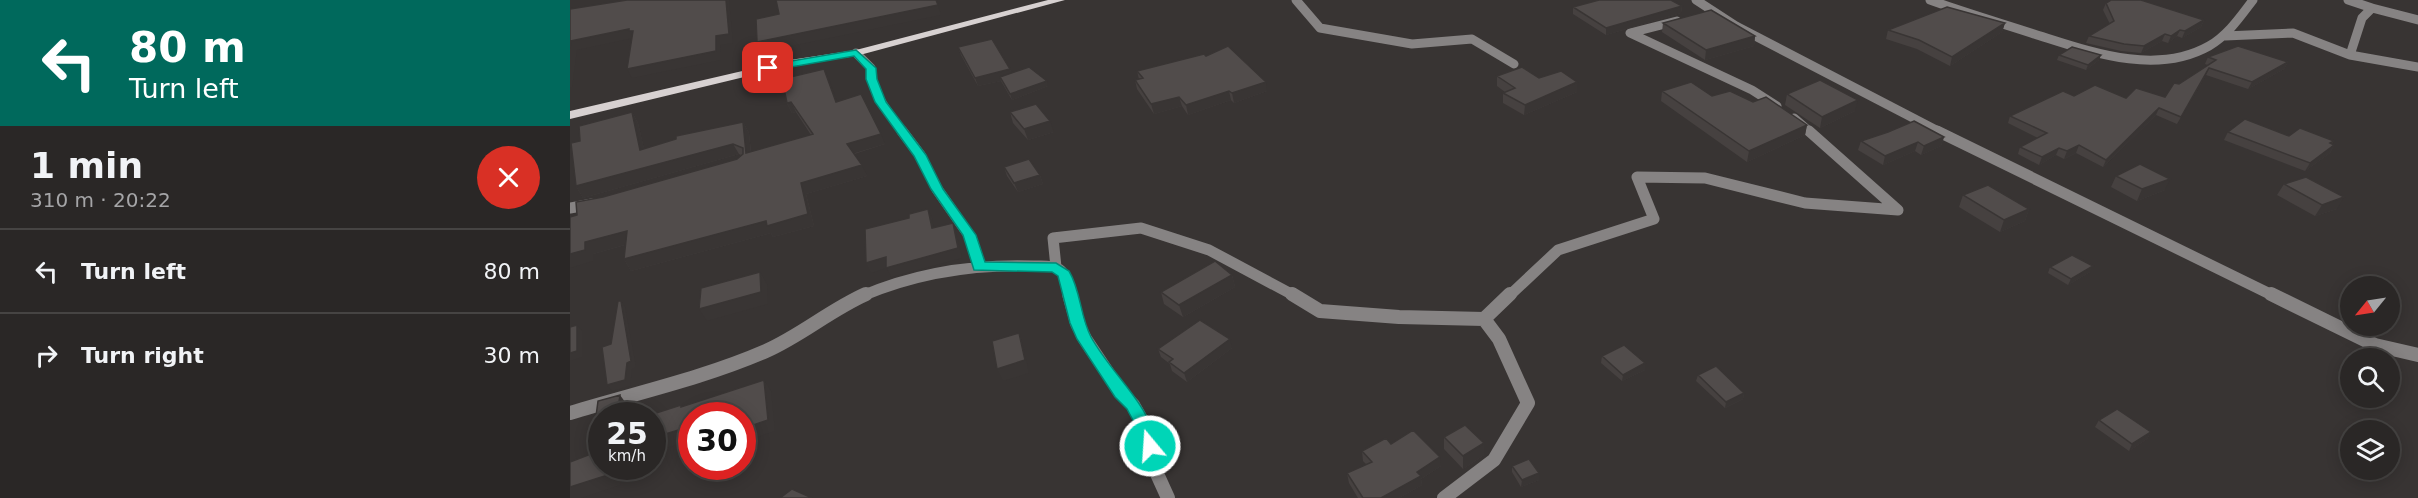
<!DOCTYPE html>
<meta charset="utf-8">
<style>
:root{--surface:#2a2726;--page:#363332;--text:#f1f3f6;--muted:#a5a5a7;--line:#464443}
body{margin:0;font-family:"DejaVu Sans",sans-serif;background:var(--page);color:var(--text);height:100vh;display:flex;flex-direction:column;font-size:22px;white-space:nowrap}
*{box-sizing:border-box;margin:0}
p{font-size:20px;color:var(--muted)}
.icon{flex:none;width:33px;height:33px;fill:none;stroke:currentColor;stroke-width:2;stroke-linecap:round;stroke-linejoin:round}
.map{position:relative;flex:1;overflow:hidden}
.panel{display:flex;flex-direction:column;background:var(--surface);width:570px}
.panel>*{flex:none}
.banner{background:#00695c;color:#fff;overflow:hidden}
.needle{width:39px;rotate:240deg}
.buttons{position:absolute;left:1770px;top:276px;display:grid;gap:12px}
.buttons a{display:grid;place-items:center;width:60px;height:60px;border-radius:50%;background:var(--surface);box-shadow:0 3px 15px #0003,0 0 0 2px var(--line);font-size:30px}
.speed{position:absolute;left:18px;top:402px;display:flex;gap:12px;font-size:30px;font-weight:700;text-align:center}
.speed>*{display:grid;place-content:center;width:78px;height:78px;border-radius:50%;background:var(--surface);box-shadow:0 3px 15px #0003,0 0 0 2px var(--line);line-height:1}
.speed small{font-size:15px;font-weight:400}
.speed .limit{border:9px solid #d22;background:#fff;color:#111}
.pin{position:absolute;display:grid;place-items:center;width:51px;height:51px;color:#fff;margin:-26px;border-radius:12px;box-shadow:0 3px 9px #0006}
.me{position:absolute;width:66px;margin:-33px;rotate:342deg;stroke-linejoin:round;filter:drop-shadow(0 0 4px #0008)}
.turn{display:flex;align-items:center;gap:21px;height:126px;padding:0 30px;font-size:27px}
.turn .icon{width:78px;height:78px;stroke-width:2.5}
.turn b{display:block;font-size:42px;line-height:51px}
.round{display:grid;place-items:center;flex:none;width:63px;height:63px;border-radius:32px;background:var(--page)}
.summary{display:flex;align-items:center;justify-content:space-between;height:102px;padding:0 30px}
h1{font-size:36px;font-weight:700;line-height:45px}
ul{padding:0;list-style:none}
li{display:flex;align-items:center;gap:18px;height:84px;padding:0 30px;border-top:2px solid var(--line)}
li div{flex:1}
li b{display:block;font-size:22px}
li em{font-style:normal}
main{display:flex;flex:1;min-height:0}
.map>svg:first-child{display:block}
.lines{fill:none;stroke-linecap:round;stroke-linejoin:round}
.minor-far2{stroke:#868383;stroke-width:9}
.minor-far1{stroke:#868383;stroke-width:11}
.minor{stroke:#868383;stroke-width:14}
.primary{fill:#d7d1d1;fill-rule:evenodd}
.wall{fill:#464140}
.shaded-wall{fill:#393534}
.building{fill:#514c4b;stroke:#393534;stroke-width:1.5}
.route{fill:#00d5b7;stroke:#008a77;stroke-width:1.5}
</style>
<main>
<section class="panel">
<div class="banner">
<div class="turn"><svg class="icon" aria-label="left" viewBox="0 0 24 24"><path d="M17 20v-9H6M10 6l-5 5 5 5"/></svg><div><b>80 m</b>Turn left</div></div>
</div>
<div class="summary"><div><h1>1 min</h1><p>310 m · 20:22</p></div><a class="round" style="background:#d93025;color:#fff"><svg class="icon" aria-label="close" viewBox="0 0 24 24"><path d="M6 6l12 12M18 6L6 18"/></svg></a></div>
<ul>
<li><svg class="icon" aria-label="left" viewBox="0 0 24 24"><path d="M17 20v-9H6M10 6l-5 5 5 5"/></svg><div><b>Turn left</b></div><em>80 m</em></li>
<li><svg class="icon" aria-label="right" viewBox="0 0 24 24"><path d="M7 20v-9h11M14 6l5 5-5 5"/></svg><div><b>Turn right</b></div><em>30 m</em></li>
</ul>
</section>
<div class="map">
<svg width="1848" height="498" viewBox="0 0 1848 498">
<rect width="100%" height="100%" fill="#383433"/>
<g class="lines">
<path class="minor-far2" d="M726,0l24,28 92,16 60,-5 42,25
M1126,0l40,26 204,106
M1360,0c33,12 67,22 101,33 55,17 123,44 178,13 19,-11 31,-29 44,-46
M1802,8l46,12
M1107,21l-47,12 122,57 25,16
M1655,36l68,-3 57,22 12,-37 10,-10 -24,-8
M286,53l15,15c0,25 18,45 32,64
M1780,55l68,12
M1224,118l16,14"/>
<path class="minor-far1" d="M332,131l18,24 17,34 32,46 10,32
M1367,131l337,165
M0,208l22,-4
M486,267l-3,-29 88,-10 68,22 86,46
M292,296c54,-23 114,-32 172,-30 6,0 17,-1 23,2 10,4 10,19 13,28
M939,296l49,-46 96,-31 -17,-42 68,1 100,25 93,7 -89,-79"/>
<path class="minor" d="M499,294l8,29 8,16 36,54 12,12 13,23 7,37 15,33
M722,294l28,17 79,6 85,2
M1701,294l104,51 43,10
M0,413c66,-20 134,-35 196,-62 36,-16 64,-41 100,-57
M874,498l50,-38 34,-57 -29,-64 -15,-20 26,-25"/>
<path class="primary" d="M478,0h17l-209,56 -66,10 -220,53v-8l220,-51 66,-10z"/>
</g>
<path class="wall" d="M1536,3l98,17 -3,7 -19,11 -5,-2 -9,7 -6,-2 -21,12 -20,-2 -35,-8 3,-7 21,-12 -7,-14z
M1112,6l-1,7 -75,22 -33,-21v-7z
M1093,23l92,13 -1,10 -49,14 -43,-28z
M1435,23l-3,9 -52,34 -33,-17 -31,-10 2,-9z
M388,47l52,22 1,4 37,13 -36,14 -11,-19 -23,5 -17,-31z
M1489,55l40,5 -13,10 -29,-10z
M636,56l61,35 -33,12 -3,-3 -43,15 -6,-9 -28,8 -17,-25 -2,-9 4,-1 -2,-8z
M1638,57l80,5 -4,7 -36,20 -42,-14 -29,49 -21,-9 -53,52 -27,-14 -12,6 -8,-4 -17,10 -21,-11 2,-7 18,-9 -30,-15 2,-7 64,-20 52,2 39,-1 14,-13 29,-19 -3,-1z
M254,69l13,33 48,42 -31,10 13,22 -61,18 8,32 -41,11 -2,-4 -140,38 -7,-12 1,-14 -32,9v7l-16,-46 26,-18 134,-38 4,-4 -2,-1 -156,44 -7,-12 4,-45 52,-29 6,11 6,26 99,-27 6,11 2,19 60,-17 -15,-23 -4,1 -5,-10z
M927,76l80,6v10l-53,23 -21,-12v-10l2,-1 -8,-6z
M1092,91l91,11 54,23 -2,10 -58,27 -86,-61z
M1217,94l68,17 -35,17 -35,-23z
M440,112l44,20 -26,8 -15,-17z
M1658,132l61,4 45,5 -2,3 2,1 -4,8 -25,18 -81,-31z
M1374,137l-3,9 -20,9 -6,-4 -32,14 -25,-15 3,-9z
M434,167l36,8 3,9 -25,8 -11,-16z
M1546,176l49,14 -28,11 -26,-14z
M1714,184l53,25 -22,7 -38,-21z
M1393,195l66,14 -4,12 -25,11 -41,-25z
M1480,267l40,5 -22,13 -20,-12z
M662,275l3,12 -52,30 -19,-13 -3,-12z
M662,348l-45,34 -15,-11 -2,-7 -9,-7 -3,-8z
M1032,356l43,7v7l-23,11 -21,-18z
M1128,375l46,18 -1,6 -18,9 -29,-27z
M1529,420l52,12 -4,7 -18,12 -34,-24z
M874,437l40,6v12l-21,14 -19,-20z
M821,444l50,22 -20,13 1,6 -23,13h-41l-9,-15 -2,-10 20,-8 -4,-4 -1,-10z
M942,466l27,14 -18,7 -9,-15z"/>
<path class="shaded-wall" d="M156,0h3l4,43 -13,2 1,15 -89,18 -5,-9 89,-33z
M368,5l3,10 -179,37 -5,-10z
M1112,6l-1,7 -75,22v-7z
M1634,20l-3,7 -19,11 3,-7z
M1435,23l-3,9 -52,34 2,-9z
M59,29l4,2v7l-56,12 -5,37 -2,1v-39l1,-8z
M1610,30l-3,6 -9,7 3,-7z
M1595,34l-3,7 -21,12 3,-7z
M1185,36l-1,10 -49,14 1,-10z
M1531,55l-2,5 -13,10 2,-5z
M1718,62l-4,7 -36,20 4,-7z
M1639,68l-3,7 -29,49z
M254,69l5,10 12,33 -5,-10z
M440,69l3,9 -13,-1 1,4 -23,5 -3,-8z
M477,81l1,5 -36,14 -2,-6z
M696,82l1,9 -33,12 -2,-10z
M1007,82v10l-53,23 1,-10z
M659,91l2,9 -43,15 -2,-10z
M609,97l3,9 -28,8 -3,-10z
M1288,100l-3,11 -35,17 2,-11z
M221,102l5,10 -4,1 -5,-10z
M1589,108l-3,7 -53,52 3,-7z
M62,112l6,11 9,38 -7,-11z
M480,121l4,11 -26,8 -4,-11z
M173,122l6,11 3,31 -6,-11z
M1237,125l-2,10 -58,27 2,-11z
M311,134l4,10 -33,10 -5,-10z
M1374,137l-3,9 -20,9 3,-9z
M1348,142l-3,9 -32,14 2,-9z
M163,144l6,10 -156,44 -7,-12z
M1509,145l-3,8 -12,6 3,-8z
M1764,145l-4,8 -25,18 5,-8z
M1489,148l-3,7 -17,10 3,-8z
M292,165l5,11 -61,18 8,32 -41,11 -2,-4 -140,38 -7,-12 142,-38 35,-38z
M470,175l3,9 -25,8 -4,-9z
M1600,179l-5,11 -28,11 5,-12z
M1774,197l-7,12 -22,7 7,-11z
M358,209l4,9 3,19 -3,-9z
M1459,209l-4,12 -25,11 4,-12z
M383,223l3,9 6,26 -71,19 -4,-9 -16,5 -5,-10z
M57,231l8,11 -42,12v7l-23,7v-14l15,-12z
M1523,266l-3,6 -22,13 3,-6z
M190,272l7,12 1,20 -61,17 -8,-12z
M662,275l3,12 -52,30 -4,-12z
M51,301l4,6 11,60 -4,2 -2,17 -18,5 -5,-6z
M7,325l5,6v26l-12,4v-8z
M449,333l4,12 6,28 -26,8 -6,-12z
M660,339l2,9 -45,34 -3,-9z
M1075,363v7l-23,11 1,-6z
M194,380l7,11 4,40 -33,11v-13z
M1174,393l-1,6 -18,9 1,-6z
M50,395l8,11 -1,10h-10z
M122,426v14l-33,10 -7,-8v-4z
M1581,432l-4,7 -18,12 3,-7z
M914,443v12l-21,14v-13z
M870,457l1,9 -20,13 1,6 -23,13h-18l36,-26z
M42,466h10l-2,19 -39,13h-11v-11z
M969,473v7l-18,7 1,-7z"/>
<path class="building" d="M57,0h99l3,34 -13,2v15l-89,18 6,-38h-4v-2l-58,12 -1,8v-40z
M206,0h160l2,5 -181,37 -1,-23 23,-5z
M1029,0h72l11,6 -76,22 -33,-21z
M1541,0h30l63,20 -19,11 -5,-1 -9,6 -6,-2 -21,12 -20,-2 -35,-8 25,-15 -8,-18z
M1377,7l58,16 -53,34 -33,-17 -31,-10z
M1141,10l44,26 -49,14 -43,-27z
M422,39l18,30 -35,9 -17,-31z
M658,46l38,36 -34,11 -3,-2 -43,14 -7,-8 -28,7 -16,-24 8,-2 -6,-7 67,-17 2,2z
M1668,46l50,16 -36,20 -43,-14 -28,49 -22,-9 -53,52 -27,-15 -12,6 -8,-3 -17,9 -22,-10 27,-14 -37,-17 53,-25 11,5 21,-11 31,13 10,-10 29,9 9,-14 5,1 37,-24 -8,-3z
M1502,47l29,8 -13,10 -29,-10z
M459,67l18,14 -37,13 -10,-17z
M952,67l17,11 22,-7 16,11 -52,23 -22,-12 12,-5 -18,-12z
M254,69l12,33 25,-8 20,40 -34,10 15,21 -61,18 7,31 -41,12 -1,-5 -142,38 3,-28 -42,11v8l-15,4v-37l7,-2 -1,-13 27,-5 134,-38 6,-5v-6l-10,-4 -157,42 -5,-43 9,-2 -1,-15 53,-14 8,38 36,-11v-3l67,-14 3,31 67,-19 -22,-32 -4,1 -5,-24z
M1250,80l38,20 -36,17 -35,-23z
M1121,82l21,14 18,-5 23,11 13,-5 41,28 -58,26 -87,-60z
M466,104l14,17 -26,8 -14,-17z
M1675,119l44,17 11,-8 34,13 -4,2 4,2 -24,18 -82,-31z
M1344,121l30,16 -20,9 -6,-4 -33,14 -24,-15 27,-9z
M459,159l11,16 -26,8 -10,-16z
M1570,164l30,15 -28,10 -26,-13z
M1736,177l38,20 -22,8 -38,-21z
M1418,185l41,24 -25,11 -41,-25z
M358,209l4,19 21,-5 5,25 -72,20v-11l-20,6 -1,-34 44,-11v-4z
M1502,255l21,11 -22,13 -21,-12z
M645,261l17,14 -53,30 -18,-13z
M190,272l1,20 -62,17 2,-21z
M48,301h3l10,60 -4,2 -2,17 -18,5 -5,-38 9,-3z
M630,320l30,19 -46,34 -15,-11 4,-3 -15,-10z
M7,325v26l-7,2v-26z
M449,333l6,27 -28,9 -5,-28z
M1054,345l21,18 -22,12 -21,-19z
M1146,366l28,27 -18,9 -28,-27z
M194,380l4,40 -26,9v-13h-50v10l-40,12 1,-24 28,-9v2z
M50,395l-3,21h-15v50h10l-1,8 -41,13v-25l21,-8 7,-53z
M1547,409l34,23 -19,12 -33,-24z
M895,425l19,18 -21,13 -19,-19z
M843,430l27,27 -23,15 4,4 -40,22h-18l-16,-25 25,-11 -10,-11 24,-13 5,6z
M959,459l10,14 -17,7 -10,-14z
M222,489l20,9h-32z"/>
<path class="route" d="M286,50l20,18 1,11 9,23 40,53 17,34 33,46 9,27 71,1 13,8c12,20 11,45 22,66 21,38 58,66 67,109l-2,5h-12l-7,-23 -10,-19 -12,-12 -38,-58 -7,-16 -12,-47 -6,-4 -78,-2 -11,-35 -32,-46 -17,-33 -39,-54 -9,-23v-10l-12,-13 -86,15 -6,-3 6,-3z"/>
</svg>
<div class="buttons">
<a><svg class="needle" viewBox="-14 -14 28 28"><path d="M0-13l5 13h-10z" fill="#e53935"/><path d="M0 13l5-13h-10z" fill="#a5a5a7"/></svg></a>
<a><svg class="icon" aria-label="search" viewBox="0 0 24 24"><circle cx="10" cy="10" r="6"/><path d="M15 15l6 6"/></svg></a>
<a><svg class="icon" aria-label="layers" viewBox="0 0 24 24"><path d="M12 4l9 5-9 5-9-5zM3 14l9 5 9-5"/></svg></a>
</div>
<div class="speed"><div>25<small>km/h</small></div><div class="limit">30</div></div>
<div class="pin" style="left:198px;top:68px;background:#d93025"><svg class="icon" aria-label="arrive" viewBox="0 0 24 24"><path d="M6 21V4h12l-3 4 3 4H6"/></svg></div>
<svg class="me" style="left:580px;top:446px" viewBox="-20 -20 40 40"><circle r="17" fill="#00d5b7" stroke="#fff" stroke-width="3"/><path d="M0-11L8 9 0 5-8 9z" fill="#fff"/></svg>
</div>
</main>
